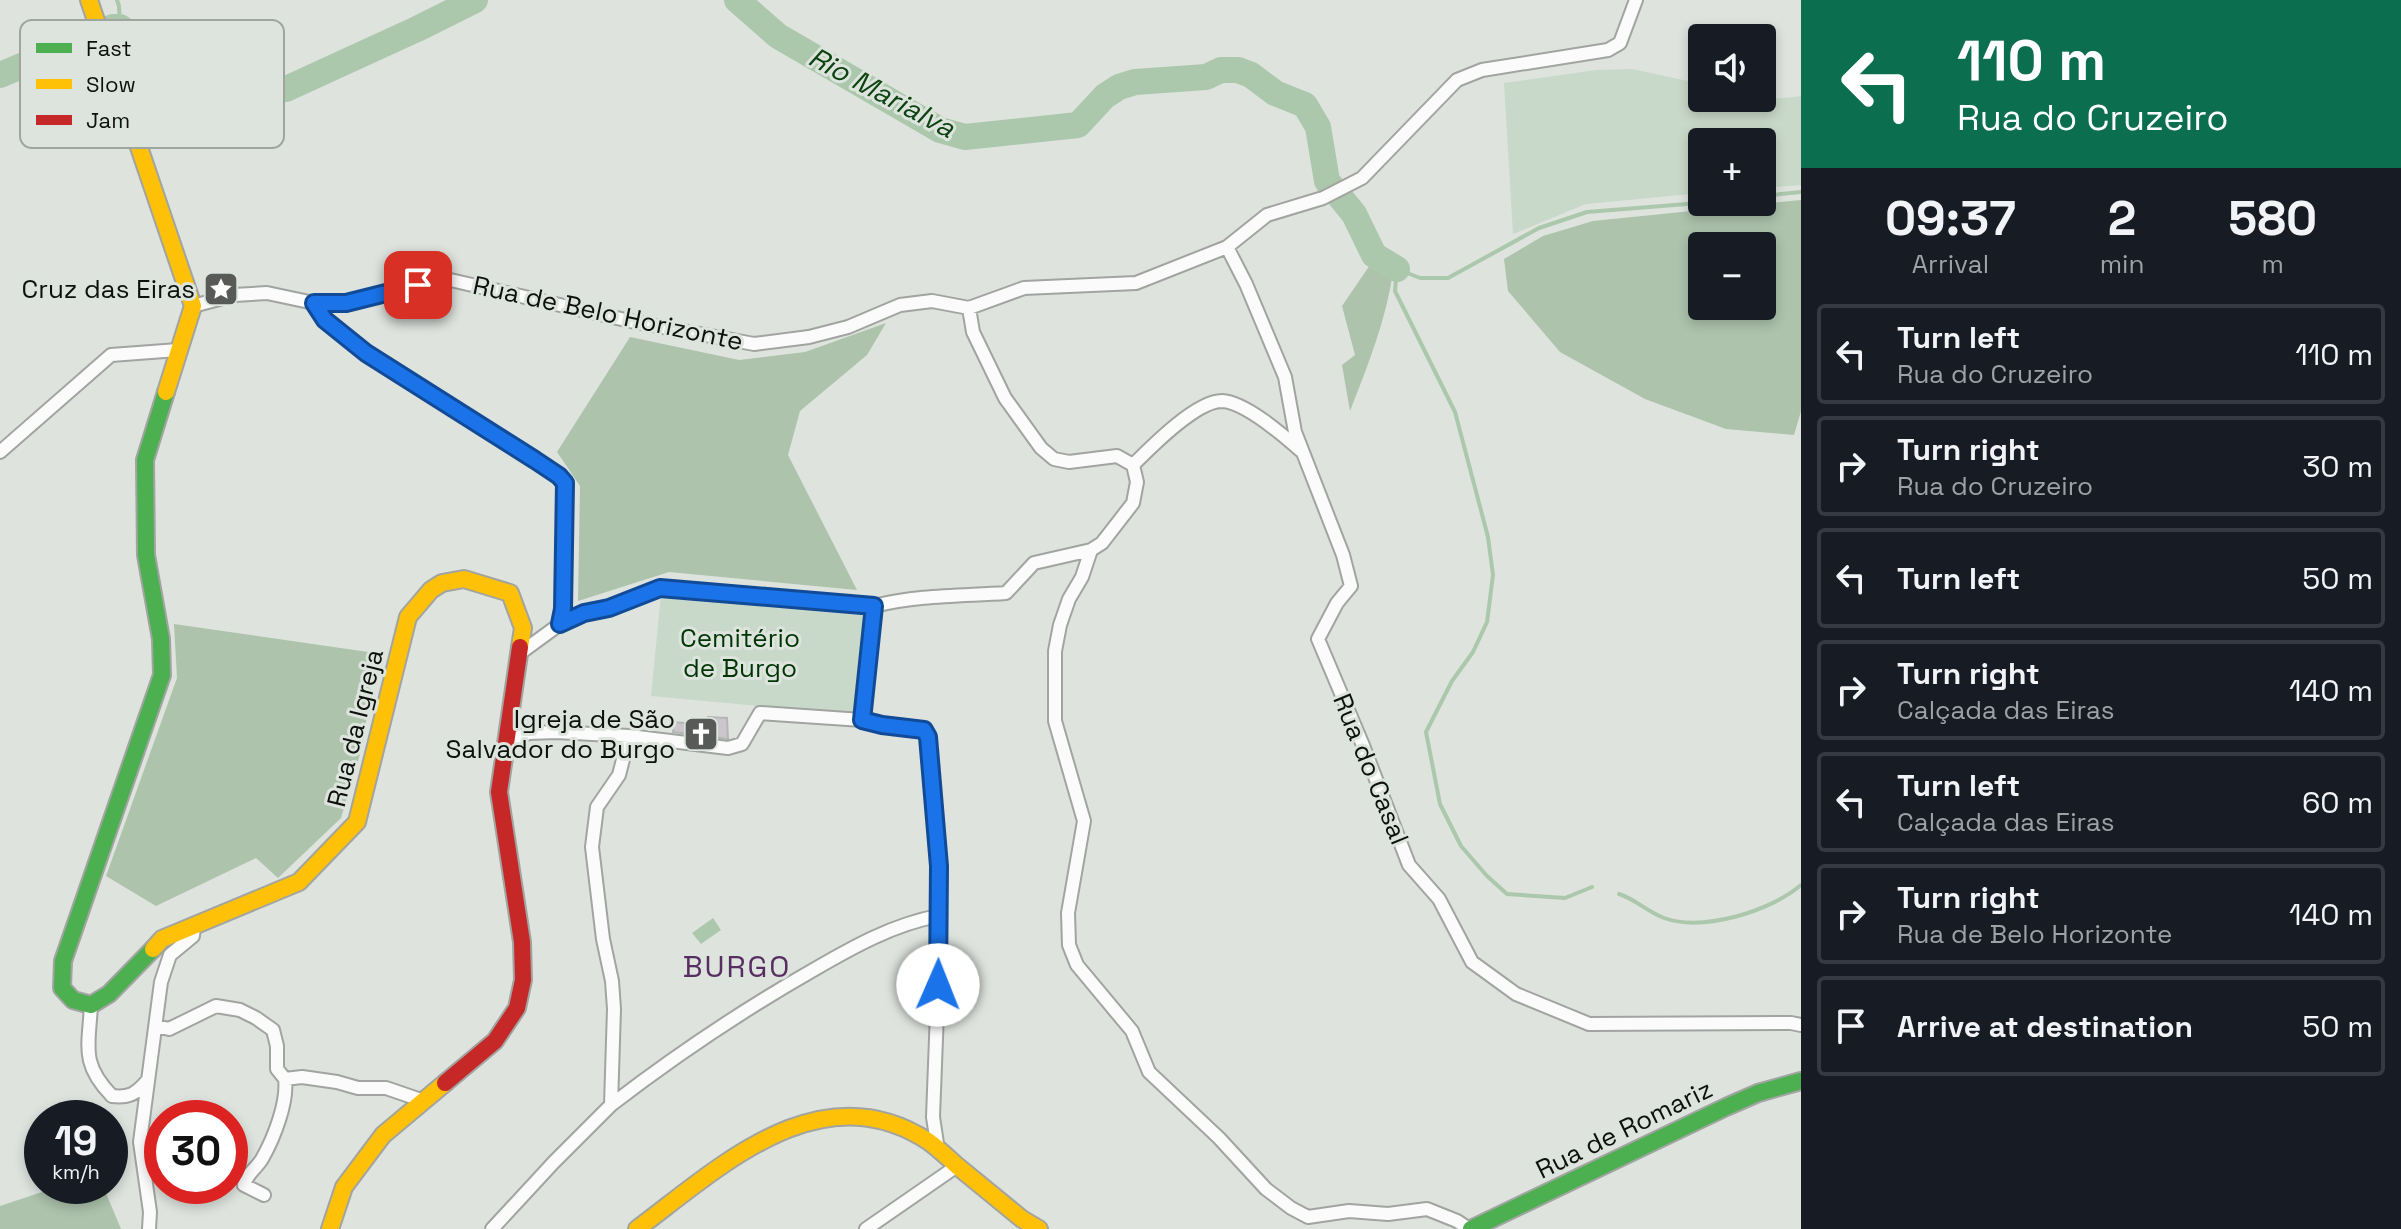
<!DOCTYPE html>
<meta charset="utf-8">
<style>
:root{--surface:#171b24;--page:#20242c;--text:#f1f3f6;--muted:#9ea1a6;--line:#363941}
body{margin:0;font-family:"Space Grotesk",sans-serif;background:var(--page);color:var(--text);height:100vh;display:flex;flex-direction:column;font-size:30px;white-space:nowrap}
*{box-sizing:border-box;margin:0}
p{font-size:26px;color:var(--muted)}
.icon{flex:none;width:44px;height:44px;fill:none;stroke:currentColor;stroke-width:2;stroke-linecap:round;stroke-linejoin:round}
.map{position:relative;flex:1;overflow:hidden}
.sheet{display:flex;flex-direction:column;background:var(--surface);width:600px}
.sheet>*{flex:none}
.hud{background:#0b6e4f;color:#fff;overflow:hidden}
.fabs{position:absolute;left:1688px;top:24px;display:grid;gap:16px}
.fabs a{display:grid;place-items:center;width:88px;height:88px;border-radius:8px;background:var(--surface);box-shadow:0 4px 12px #0003;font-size:40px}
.speed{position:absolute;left:24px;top:1100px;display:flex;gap:16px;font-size:40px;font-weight:700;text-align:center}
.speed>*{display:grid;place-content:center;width:104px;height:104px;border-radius:50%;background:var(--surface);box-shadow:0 4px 12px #0003;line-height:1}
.speed small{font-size:20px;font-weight:400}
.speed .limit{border:12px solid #d22;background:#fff;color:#111}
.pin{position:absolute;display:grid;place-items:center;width:68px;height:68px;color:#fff;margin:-34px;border-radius:16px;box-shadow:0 4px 12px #0006}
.me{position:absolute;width:88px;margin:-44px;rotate:1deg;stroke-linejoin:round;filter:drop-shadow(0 0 6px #0008)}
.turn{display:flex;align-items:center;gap:28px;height:168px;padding:0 24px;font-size:36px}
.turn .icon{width:104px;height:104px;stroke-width:2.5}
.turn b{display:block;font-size:56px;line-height:68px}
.eta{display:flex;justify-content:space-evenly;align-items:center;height:136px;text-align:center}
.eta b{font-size:48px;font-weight:800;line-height:56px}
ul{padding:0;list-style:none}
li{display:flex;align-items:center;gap:24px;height:100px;margin:0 16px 12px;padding:0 8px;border:4px solid var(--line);border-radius:8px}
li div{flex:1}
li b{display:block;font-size:30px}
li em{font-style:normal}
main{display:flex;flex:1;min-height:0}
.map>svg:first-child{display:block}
.green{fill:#c9d9c9}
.forest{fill:#adc3ac;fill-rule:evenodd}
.water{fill:#acc8ac}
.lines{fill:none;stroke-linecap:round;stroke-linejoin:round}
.stream{stroke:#acc8ac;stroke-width:4}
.river{stroke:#acc8ac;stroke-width:26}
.building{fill:#cac6cc;stroke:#b5b6b6;stroke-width:2}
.street-casing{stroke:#a1a4a1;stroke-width:16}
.fast-casing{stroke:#a1a4a1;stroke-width:20}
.slow-casing{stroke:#a1a4a1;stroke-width:20}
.jam-casing{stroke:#a1a4a1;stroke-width:20}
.street{stroke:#fafbfa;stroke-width:12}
.fast{stroke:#4caf50;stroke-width:16}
.slow{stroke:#ffc107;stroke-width:16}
.jam{stroke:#c62828;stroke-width:16}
.route-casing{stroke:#114b97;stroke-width:20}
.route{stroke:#1a73e8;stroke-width:14}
.labels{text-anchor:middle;stroke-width:6;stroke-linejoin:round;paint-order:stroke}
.poi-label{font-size:26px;fill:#0e100e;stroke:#dde4dd;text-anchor:end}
.street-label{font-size:26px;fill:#0e100e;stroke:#dde4dd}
.park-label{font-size:26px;fill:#003604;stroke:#dde4dd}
.water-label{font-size:28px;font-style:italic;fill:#0d4311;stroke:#dde4dd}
.quarter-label{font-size:30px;letter-spacing:2px;fill:#582d62;stroke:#dde4dd}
.key{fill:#dde4dd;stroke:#9fa49f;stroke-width:2}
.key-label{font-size:22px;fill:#0e100e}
</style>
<main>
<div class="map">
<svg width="1801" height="1229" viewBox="0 0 1801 1229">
<rect width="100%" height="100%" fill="#dee3de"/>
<path class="green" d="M1632,69l70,15v14c34,0 66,3 99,-2v89l-39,3v-46h-60v51l-116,11 -73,30 -9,-151 92,-13z
M661,594l204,20 -10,101 -204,-19z"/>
<path class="forest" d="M1801,200v211l-7,24 -68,-6 -81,-30 -85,-47 -52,-61 -4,-32 39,-23 50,-15zM1762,246v60h-60v-60z
M1372,262l21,10c-7,48 -25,93 -43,139l-8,-46 13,-10 -13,-49z
M886,323l-19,32 -67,56 -12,44 69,135 -188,-18 -91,29 2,-115 -23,-34 73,-115 109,23 66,-8z
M174,624l201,29 -12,91 -22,74 -63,60 -22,-20 -100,48 -50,-30 71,-198z
M60,1186h43l18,43h-121v-23z"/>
<path class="water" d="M713,918l8,12 -20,14 -9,-11z"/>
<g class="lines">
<path class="stream" d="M117,0l2,6 1,21
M1762,196l39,-4
M1592,887l-27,11 -58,-4 -20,-18 -26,-30 -21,-42 -14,-72 26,-51 21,-29 14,-30 6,-47 -5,-38 -33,-125 -60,-121 2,-22 23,9h28l91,-50 48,-16 125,-10
M1619,894c16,5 29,18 45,24 39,14 107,-7 137,-33"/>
<path class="river" d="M737,0l41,36 162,94 25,7 113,-12 27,-29 14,-9 16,-5 71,-5 15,-7h17l13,5 24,18 30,12 13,22 9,54 27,33 20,41 23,14
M0,75l113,-48h7l58,44 58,25 50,-7 131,-60 58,-29"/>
</g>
<path class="building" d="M708,717l19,1 1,21 -55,-7 1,-10 33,3z"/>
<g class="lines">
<g class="street-casing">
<path id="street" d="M1227,247l19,37 39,93 10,55 48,123 8,31 -14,17 -19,36 44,104 47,122 30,34 33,63 44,32 73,30 202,-1 10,2
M314,303l11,17 41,33 193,123 6,7 -2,126 -3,15 -41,30
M193,306l41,-11 33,-2 47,10h32l100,-24 184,42 124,23 55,-7 39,-10 52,-22 32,-4 37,7 55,-20 112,-5 91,-36 40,-32 56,-17 39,-20 95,-98 25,-10 126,-20 12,-7 16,-43
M0,452l111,-97 67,-5
M1133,465c18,-18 63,-64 89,-64 23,1 61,34 78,49
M1091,550l-9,27 -13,22 -9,26 -5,26v70l29,100 -16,92 1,32 8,20 55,66 17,41 70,66 47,51 25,19 17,9 41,-6 39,3 39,-5 30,12 12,8
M560,624l24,-11 25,-5 51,-20 214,18c44,-11 87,-10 132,-13l28,-30 57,-13 11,-7 31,-40 4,-21 -4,-17 -16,-9 -48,6 -15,-3 -13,-11 -36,-50 -32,-66 -4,-24
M862,720l12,-114
M506,742l23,-9 27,-1 73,4 99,12 14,-4 18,-31 102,7 20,5 42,5 4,7 11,129v94l-6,157 5,33
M91,1005c-2,41 -11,58 21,91 17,2 24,-2 35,-15
M156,1026l13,3 47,-23 24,4 16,8 17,12 4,16v23l8,10
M285,1079l17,-2 35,5 21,6h28l38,13
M611,1105c65,-50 132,-95 204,-136 38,-22 79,-45 123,-53
M264,1195l-20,-10c3,-12 12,-16 18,-26 12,-21 26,-57 23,-80
M149,1229l1,-17 -10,-70 21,-160 9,-27 23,-19 1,-10
M492,1229l62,-67 57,-57 3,-96 -2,-28 -9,-42 -11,-92 5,-40 22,-32 10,-39
M866,1229l91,-63"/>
</g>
<g class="fast-casing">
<path id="fast" d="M153,949l-44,45 -18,11 -18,-5 -11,-12 1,-27 99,-286 -1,-36 -15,-84 -1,-95 21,-68
M1471,1229l255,-122 32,-14 43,-12"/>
</g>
<g class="slow-casing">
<path id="slow" d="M89,0l104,306 -27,86
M153,949l9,-10 137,-57 58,-60 51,-205 23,-27 11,-7 22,-4 46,14 13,35 -3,19
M330,1229l14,-42 39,-52 62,-52
M637,1229c83,-62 183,-158 291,-88 10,7 19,16 28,24 22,18 44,36 66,54l17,10"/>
</g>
<g class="jam-casing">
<path id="jam" d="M445,1083l50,-42 22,-33 6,-28 -1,-38 -23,-150 21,-145"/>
</g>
<use href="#street" class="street"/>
<use href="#fast" class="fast"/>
<use href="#slow" class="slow"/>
<use href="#jam" class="jam"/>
</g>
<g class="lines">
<g class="route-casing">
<path id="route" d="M418,285l-72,18h-32l11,17 41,33 169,107 24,16 6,7 -2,126 -3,15 24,-11 25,-5 51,-20 214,18 -12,114 20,5 42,5 4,7 11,129 -1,119"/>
</g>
<use href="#route" class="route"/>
</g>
<defs>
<g id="sight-square" transform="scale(1.8)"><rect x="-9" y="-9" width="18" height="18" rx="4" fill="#575a57" stroke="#dde4dd"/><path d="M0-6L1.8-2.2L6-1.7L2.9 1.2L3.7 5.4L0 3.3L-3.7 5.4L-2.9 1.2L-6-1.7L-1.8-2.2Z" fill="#fff"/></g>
<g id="church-square" transform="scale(1.8)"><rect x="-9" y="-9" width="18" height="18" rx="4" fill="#575a57" stroke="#dde4dd"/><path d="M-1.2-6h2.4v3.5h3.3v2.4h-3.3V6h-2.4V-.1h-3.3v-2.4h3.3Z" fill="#fff"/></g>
</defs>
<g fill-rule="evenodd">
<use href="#sight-square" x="221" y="289"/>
<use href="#church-square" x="701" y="734"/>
</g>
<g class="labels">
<g class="poi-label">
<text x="195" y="298">Cruz das Eiras</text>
<text x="675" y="728">Igreja de São<tspan x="675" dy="30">Salvador do Burgo</tspan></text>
</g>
<g class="street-label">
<text transform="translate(608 313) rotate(12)" y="9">Rua de Belo Horizonte</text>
<text transform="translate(355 728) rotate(-76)" y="9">Rua da Igreja</text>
<text transform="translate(1371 769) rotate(68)" y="9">Rua do Casal</text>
<text transform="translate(1624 1129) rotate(-26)" y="9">Rua de Romariz</text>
</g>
<g class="park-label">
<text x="740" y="647">Cemitério<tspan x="740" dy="30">de Burgo</tspan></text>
</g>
<g class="water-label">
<text transform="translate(882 92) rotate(28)" y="10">Rio Marialva</text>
</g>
<g class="quarter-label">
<text x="737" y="977">BURGO</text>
</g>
</g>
<rect x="20" y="20" width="264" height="128" rx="12" class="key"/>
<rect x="36" y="43" width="36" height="10" fill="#4caf50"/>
<rect x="36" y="79" width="36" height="10" fill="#ffc107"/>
<rect x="36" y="115" width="36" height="10" fill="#c62828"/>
<g class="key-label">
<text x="86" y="56">Fast</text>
<text x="86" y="92">Slow</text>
<text x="86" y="128">Jam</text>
</g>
</svg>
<div class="fabs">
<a><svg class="icon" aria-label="sound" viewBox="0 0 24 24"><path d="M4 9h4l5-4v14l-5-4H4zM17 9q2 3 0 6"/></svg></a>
<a>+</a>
<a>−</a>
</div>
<div class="speed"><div>19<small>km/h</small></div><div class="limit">30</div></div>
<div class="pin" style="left:418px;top:285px;background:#d93025"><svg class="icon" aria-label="arrive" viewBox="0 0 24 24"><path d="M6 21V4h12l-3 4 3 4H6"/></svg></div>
<svg class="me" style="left:938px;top:985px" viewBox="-20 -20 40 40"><circle r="19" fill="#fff"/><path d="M0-13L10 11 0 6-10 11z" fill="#1a73e8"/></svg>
</div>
<section class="sheet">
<div class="hud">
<div class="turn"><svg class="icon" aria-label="left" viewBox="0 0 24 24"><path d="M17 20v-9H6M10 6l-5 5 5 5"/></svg><div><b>110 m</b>Rua do Cruzeiro</div></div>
</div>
<div class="eta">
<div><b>09:37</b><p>Arrival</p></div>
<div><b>2</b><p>min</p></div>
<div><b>580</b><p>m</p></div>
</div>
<ul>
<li><svg class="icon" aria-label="left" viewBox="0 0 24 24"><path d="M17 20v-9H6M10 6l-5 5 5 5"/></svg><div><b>Turn left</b><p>Rua do Cruzeiro</p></div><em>110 m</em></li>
<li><svg class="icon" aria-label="right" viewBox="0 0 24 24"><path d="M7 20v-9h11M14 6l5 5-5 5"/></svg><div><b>Turn right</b><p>Rua do Cruzeiro</p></div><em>30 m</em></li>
<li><svg class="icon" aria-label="left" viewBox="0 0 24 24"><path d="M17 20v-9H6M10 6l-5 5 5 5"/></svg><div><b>Turn left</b></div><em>50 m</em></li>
<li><svg class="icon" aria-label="right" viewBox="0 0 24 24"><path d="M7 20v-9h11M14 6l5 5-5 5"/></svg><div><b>Turn right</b><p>Calçada das Eiras</p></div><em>140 m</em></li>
<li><svg class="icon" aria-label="left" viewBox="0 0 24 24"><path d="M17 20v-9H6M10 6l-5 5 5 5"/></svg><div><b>Turn left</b><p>Calçada das Eiras</p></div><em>60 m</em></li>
<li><svg class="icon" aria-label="right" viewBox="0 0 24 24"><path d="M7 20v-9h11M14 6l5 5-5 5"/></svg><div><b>Turn right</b><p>Rua de Belo Horizonte</p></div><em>140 m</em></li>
<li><svg class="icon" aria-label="arrive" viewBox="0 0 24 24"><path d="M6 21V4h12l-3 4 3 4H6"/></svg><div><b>Arrive at destination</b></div><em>50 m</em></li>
</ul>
</section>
</main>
